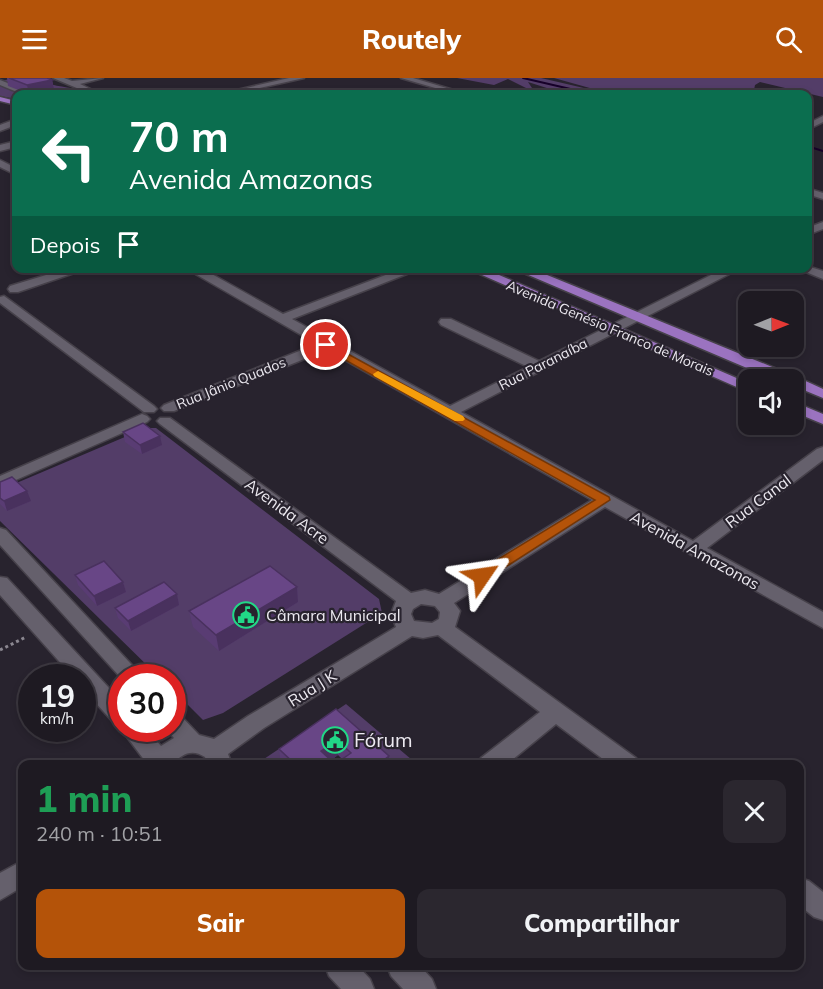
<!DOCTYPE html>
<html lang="pt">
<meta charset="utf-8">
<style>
:root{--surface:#1e1a22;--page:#2b272f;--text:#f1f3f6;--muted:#a1a1a5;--line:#3c3840;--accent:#b45309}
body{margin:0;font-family:Mulish,sans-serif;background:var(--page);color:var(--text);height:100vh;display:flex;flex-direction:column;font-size:22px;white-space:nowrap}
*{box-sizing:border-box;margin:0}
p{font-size:20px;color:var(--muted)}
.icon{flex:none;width:33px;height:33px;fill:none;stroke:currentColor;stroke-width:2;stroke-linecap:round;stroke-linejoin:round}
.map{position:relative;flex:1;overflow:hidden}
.drawer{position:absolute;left:18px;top:682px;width:786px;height:210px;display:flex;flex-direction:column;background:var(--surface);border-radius:12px;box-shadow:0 3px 9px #0003,0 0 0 2px var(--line)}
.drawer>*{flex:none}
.banner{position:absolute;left:12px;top:12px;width:800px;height:183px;border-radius:12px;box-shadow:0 3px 9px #0003,0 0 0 2px var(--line);background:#0b6e4f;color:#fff;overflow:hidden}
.needle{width:39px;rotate:89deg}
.fabs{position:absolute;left:738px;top:213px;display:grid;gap:12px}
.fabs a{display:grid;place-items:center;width:66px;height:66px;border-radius:12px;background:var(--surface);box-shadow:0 3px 9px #0003,0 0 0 2px var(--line);font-size:30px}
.speed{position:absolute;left:18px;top:586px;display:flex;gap:12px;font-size:30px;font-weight:700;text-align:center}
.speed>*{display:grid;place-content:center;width:78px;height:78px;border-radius:50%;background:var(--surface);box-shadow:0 3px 9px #0003,0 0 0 2px var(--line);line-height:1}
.speed small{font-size:15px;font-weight:400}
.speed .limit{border:9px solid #d22;background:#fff;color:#111}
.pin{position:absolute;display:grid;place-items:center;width:51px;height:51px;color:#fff;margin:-26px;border:3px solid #fff;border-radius:50%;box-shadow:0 2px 6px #0007}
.me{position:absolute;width:66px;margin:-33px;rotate:58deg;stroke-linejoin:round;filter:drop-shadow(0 0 4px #0008)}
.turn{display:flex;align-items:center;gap:21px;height:126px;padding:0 18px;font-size:27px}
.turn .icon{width:78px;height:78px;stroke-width:2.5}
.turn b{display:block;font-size:42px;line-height:51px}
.then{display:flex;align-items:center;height:57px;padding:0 18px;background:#0003;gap:12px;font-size:22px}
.round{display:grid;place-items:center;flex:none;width:63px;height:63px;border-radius:12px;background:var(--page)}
.headline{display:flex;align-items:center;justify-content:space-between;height:102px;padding:0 18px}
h1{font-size:36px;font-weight:800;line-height:45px;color:#1e9e55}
.cta{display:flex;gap:12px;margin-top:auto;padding:12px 18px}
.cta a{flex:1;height:69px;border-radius:12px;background:var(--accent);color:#fff;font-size:24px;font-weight:800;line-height:69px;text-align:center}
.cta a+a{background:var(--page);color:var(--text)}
header{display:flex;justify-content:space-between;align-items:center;height:78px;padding:0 18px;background:var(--accent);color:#fff;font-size:27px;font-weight:800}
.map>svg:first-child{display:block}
.green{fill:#533d68}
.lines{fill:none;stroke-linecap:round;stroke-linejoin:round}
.stream{stroke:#170029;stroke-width:2}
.minor-casing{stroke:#46414a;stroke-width:3}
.major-casing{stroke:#46414a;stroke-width:3}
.path{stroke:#8b8790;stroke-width:3;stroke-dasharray:3 3;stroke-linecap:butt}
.minor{fill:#65606c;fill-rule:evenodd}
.major{fill:#9b73c0;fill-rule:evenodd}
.wall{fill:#593c73;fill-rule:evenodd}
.shaded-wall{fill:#49315e}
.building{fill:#684686;stroke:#49315e;stroke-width:1.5;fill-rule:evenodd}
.route{fill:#b45309;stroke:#753606;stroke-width:1.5}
.slow{fill:#f59e0b}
.labels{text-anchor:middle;stroke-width:4.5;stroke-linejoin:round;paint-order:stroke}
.far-street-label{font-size:14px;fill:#ece9f0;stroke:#28232e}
.street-label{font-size:16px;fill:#ece9f0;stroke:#28232e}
.poi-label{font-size:16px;fill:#ece9f0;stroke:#28232e;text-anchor:start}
.near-poi-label{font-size:20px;fill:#ece9f0;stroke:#28232e;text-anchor:start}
</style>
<header><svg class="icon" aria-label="menu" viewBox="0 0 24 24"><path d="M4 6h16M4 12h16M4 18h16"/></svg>Routely<svg class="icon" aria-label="search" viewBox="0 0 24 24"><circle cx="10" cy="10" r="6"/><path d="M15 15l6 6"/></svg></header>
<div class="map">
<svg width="823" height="911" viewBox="0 0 823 911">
<rect width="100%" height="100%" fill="#28232e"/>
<path class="green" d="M16,0h33l3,1 -5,4c13,5 27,3 39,11h-70v5l-16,-3v-15z
M457,0h84l60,14h3l-50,-14h269v19l-63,-15 -5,3 -1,5 -7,-1 -9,5h-229l-5,-1 12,-4 33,3 4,-2 -25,-8 4,6h-6l-18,-9 -14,6z
M146,350h10l223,171 3,14 -159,100 -20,7 -30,-30 -1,-12h-12l-160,-157v-31z
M346,626l72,61h-36l-45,-40 -55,40h-27z"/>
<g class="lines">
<path class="stream" d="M523,0l69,16
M807,68l16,5"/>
<g class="minor-casing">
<path id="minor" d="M53,0h11l8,3 31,-3 -23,6 21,10h-10z
M289,0h15l-71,16h-13z
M401,0h12l54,16h-11z
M0,2l30,12 1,2h-9l-22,-9z
M823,38v6l-16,8v-6z
M16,41v6l-16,6v-6z
M16,63v6l-16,4v-6z
M0,82l16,8v7l-16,-8z
M807,110l16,5v6l-16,-5z
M823,144v7l-16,6v-7z
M807,188l16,5v8l-27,-11h11z
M69,190h20l-71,24h-8l-2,-3 2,-3z
M185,190h16l82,46 121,-46h18l-130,51 158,87 78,-39 -87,-42 -2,-3 2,-3h10l88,42 186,-93h16l-280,144 232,129 124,-92 6,-2v13l-116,88 116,64v16l-218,-121 -151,96 6,8 -5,16 181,131 4,7h-29l-55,-41 -50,41h-29l4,-7 59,-46 -102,-77 -15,3 -11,-2 -148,92 -36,26 4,11h-24l-3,-8c-13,-9 -24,-3 -33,8h-24l-27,-36 1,-1 24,1 15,17 13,-8 -8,-9h6v-17l8,3 19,20 15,4 34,-23 148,-89 -5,-13 5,-13 -236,-177 -3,-3 3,-3h10l241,175 14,-3 14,4 153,-94 -265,-150 -153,61h-10l-3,-3 3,-3 153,-61zM421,526l14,2 5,6 -1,7 -7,4 -18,-2 -3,-7 2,-5z
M4,218l150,110 3,3 -3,3h-10l-144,-109v-6z
M142,336l5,2 3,3 -3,3 -147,65v-11z
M0,450l6,2 138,148 -22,1 -122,-134z
M0,499l7,1 115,124v23l-8,-2 -32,-35v-10h-8l-74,-83z
M22,783v26l-22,13v-27z
M800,800l9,3 14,11v28l-9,-3 -14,-11z
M325,888h33l12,13 4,10h-33l-12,-13z
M387,888h33l12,13 4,10h-33l-12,-13z"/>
</g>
<g class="major-casing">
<path id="major" d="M0,19l16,4v4l-16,-4z
M466,190h17l265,115v9z
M512,190h18l269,110 24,11v9l-29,-12v-6h-19z
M794,324l29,12v10l-29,-12z"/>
</g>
<path class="path" d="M0,572l26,-13"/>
<use href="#minor" class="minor"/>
<use href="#major" class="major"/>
</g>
<path class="wall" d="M7,0h40l5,2 2,9 -25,5 -21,-8z
M123,354l39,13 -20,9 -17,-12z
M0,404l31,19 -24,10 -7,-7z
M75,497l48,7 3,10 -29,14 -19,-21z
M297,509l1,15 -79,49 -26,-24 -4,-16z
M177,516l2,11 -48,26 -13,-13 -3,-10z
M336,631l53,56h-108l-2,-16zM338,677l4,4 -7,5 -4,-4z"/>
<path class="shaded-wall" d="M52,2l2,9 -25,5 -2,-9z
M160,358l2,9 -20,9 -2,-9z
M27,413l4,10 -24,10 -3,-10z
M123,504l3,10 -29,14 -3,-10z
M297,509l1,15 -79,49 -3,-16z
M177,516l2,11 -48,26 -3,-10z
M337,662l1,15 -13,10 -4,-14z
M389,678v9h-12z"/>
<path class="building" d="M9,0h38l5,2 -25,5z
M143,345l17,13 -20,9 -17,-13z
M12,399l15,14 -23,10 -4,-3v-16z
M104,483l19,21 -29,14 -19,-21z
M270,488l27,21 -81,48 -27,-24z
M164,504l13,12 -49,27 -13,-13z
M336,631l53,47 -12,9h-81l-17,-16zM337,662l14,13 -16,11 -14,-13z"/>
<path class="route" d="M326,264l283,155 1,3 -123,79h-10l-2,-3 2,-4 118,-72 -273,-153 -2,-2z"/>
<path class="slow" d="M378,293l85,45 2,3 -2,2h-8l-81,-45 -1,-2z"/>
<defs>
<g id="civic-ring" transform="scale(1.35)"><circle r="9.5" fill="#28232e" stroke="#21d887" stroke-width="1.5"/><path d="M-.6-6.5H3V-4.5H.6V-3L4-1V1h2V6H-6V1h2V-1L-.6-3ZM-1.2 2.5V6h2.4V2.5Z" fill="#21d887"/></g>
</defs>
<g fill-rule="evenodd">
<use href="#civic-ring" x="246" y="537"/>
<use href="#civic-ring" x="335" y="662"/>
</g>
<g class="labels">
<g class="far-street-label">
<text transform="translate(610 250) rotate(23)" y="5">Avenida Genésio Franco de Morais</text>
<text transform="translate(543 286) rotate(-27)" y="5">Rua Paranaíba</text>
<text transform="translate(231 305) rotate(-22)" y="5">Rua Jânio Quados</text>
</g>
<g class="street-label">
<text transform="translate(758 423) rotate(-37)" y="6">Rua Canal</text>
<text transform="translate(287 433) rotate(36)" y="6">Avenida Acre</text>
<text transform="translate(695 472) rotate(29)" y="6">Avenida Amazonas</text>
<text transform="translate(312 610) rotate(-32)" y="6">Rua J K</text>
</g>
<g class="poi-label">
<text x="266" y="543">Câmara Municipal</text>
</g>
<g class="near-poi-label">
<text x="354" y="669">Fórum</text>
</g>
</g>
</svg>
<div class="fabs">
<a><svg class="needle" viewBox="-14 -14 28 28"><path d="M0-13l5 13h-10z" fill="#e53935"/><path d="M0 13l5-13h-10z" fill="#a1a1a5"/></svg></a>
<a><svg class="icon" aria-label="sound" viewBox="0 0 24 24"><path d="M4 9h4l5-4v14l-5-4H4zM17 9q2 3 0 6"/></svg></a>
</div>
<div class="speed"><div>19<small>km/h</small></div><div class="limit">30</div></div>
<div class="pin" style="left:326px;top:267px;background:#d93025"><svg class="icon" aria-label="arrive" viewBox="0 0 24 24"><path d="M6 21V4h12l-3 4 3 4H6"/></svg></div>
<svg class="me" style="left:482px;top:498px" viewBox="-20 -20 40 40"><path d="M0-17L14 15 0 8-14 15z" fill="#b45309" stroke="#fff" stroke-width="4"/></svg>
<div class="banner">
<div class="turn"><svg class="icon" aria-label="left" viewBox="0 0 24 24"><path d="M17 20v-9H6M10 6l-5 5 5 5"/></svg><div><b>70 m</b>Avenida Amazonas</div></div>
<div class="then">Depois<svg class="icon" aria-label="arrive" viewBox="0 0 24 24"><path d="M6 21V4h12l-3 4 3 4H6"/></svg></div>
</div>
<section class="drawer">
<div class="headline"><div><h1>1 min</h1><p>240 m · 10:51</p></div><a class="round"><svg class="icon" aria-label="close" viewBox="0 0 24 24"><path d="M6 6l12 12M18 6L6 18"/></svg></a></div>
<div class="cta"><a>Sair</a><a>Compartilhar</a></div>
</section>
</div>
